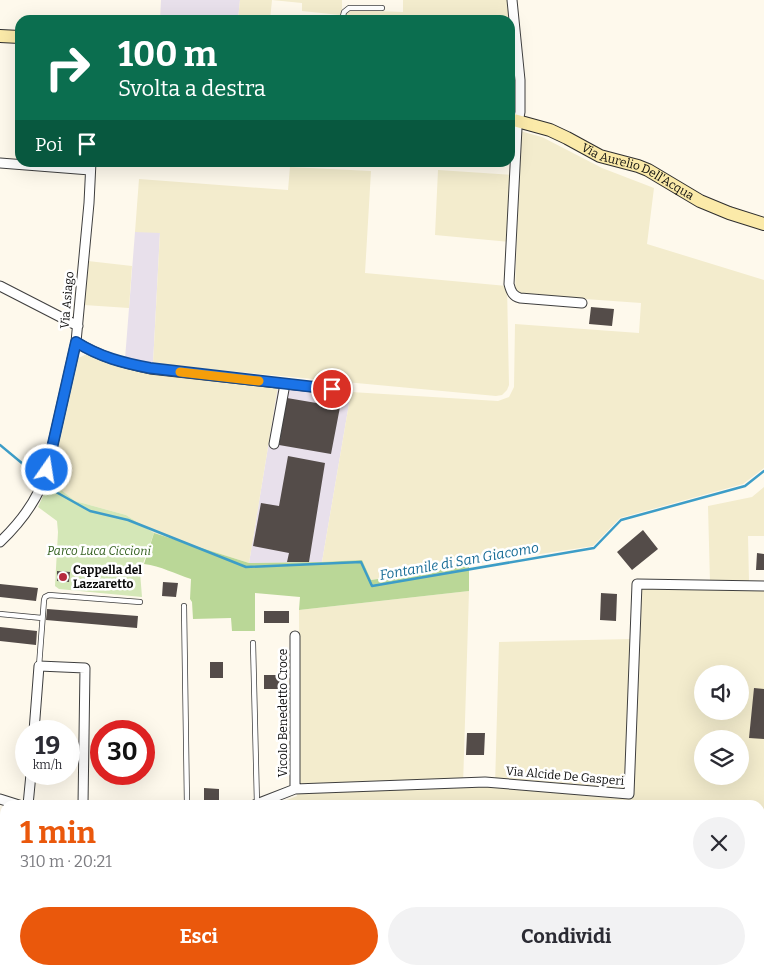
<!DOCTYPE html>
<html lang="it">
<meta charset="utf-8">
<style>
:root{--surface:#fff;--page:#f2f2f3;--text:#2b2b33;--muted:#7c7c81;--accent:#ea580c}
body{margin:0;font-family:Bitter,serif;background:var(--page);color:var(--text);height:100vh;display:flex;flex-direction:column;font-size:19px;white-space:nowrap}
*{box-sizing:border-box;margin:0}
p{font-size:16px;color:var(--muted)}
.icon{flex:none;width:28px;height:28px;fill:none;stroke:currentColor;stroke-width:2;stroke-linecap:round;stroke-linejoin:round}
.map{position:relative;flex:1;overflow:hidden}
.drawer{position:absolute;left:0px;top:800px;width:765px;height:175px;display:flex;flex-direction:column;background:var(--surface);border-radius:15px 15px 0 0;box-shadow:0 5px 20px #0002}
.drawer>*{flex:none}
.banner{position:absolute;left:15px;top:15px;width:500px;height:152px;border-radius:15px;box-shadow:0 5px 20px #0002;background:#0b6e4f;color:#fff;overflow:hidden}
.controls{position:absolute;left:694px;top:665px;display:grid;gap:10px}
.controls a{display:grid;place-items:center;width:55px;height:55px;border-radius:50%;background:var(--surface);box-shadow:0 5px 20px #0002;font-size:25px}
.speed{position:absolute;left:15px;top:720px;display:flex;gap:10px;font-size:25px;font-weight:700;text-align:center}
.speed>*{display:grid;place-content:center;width:65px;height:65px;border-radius:50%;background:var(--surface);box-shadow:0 5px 20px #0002;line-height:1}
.speed small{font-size:12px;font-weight:400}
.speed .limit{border:8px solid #d22;background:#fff;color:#111}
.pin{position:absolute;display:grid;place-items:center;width:42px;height:42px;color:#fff;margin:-21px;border:2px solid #fff;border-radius:50%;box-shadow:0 1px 5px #0007}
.me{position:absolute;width:55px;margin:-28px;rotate:13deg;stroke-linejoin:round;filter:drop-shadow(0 0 4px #0008)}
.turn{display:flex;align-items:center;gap:18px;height:105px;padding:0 20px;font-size:22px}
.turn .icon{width:65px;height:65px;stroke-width:2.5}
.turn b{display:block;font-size:35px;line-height:42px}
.then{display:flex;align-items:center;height:48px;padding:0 20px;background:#0003;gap:10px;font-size:19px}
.round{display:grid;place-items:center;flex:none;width:52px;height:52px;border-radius:26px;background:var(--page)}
.overview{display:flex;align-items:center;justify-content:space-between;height:85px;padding:0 20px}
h1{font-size:30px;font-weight:700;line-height:38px;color:var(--accent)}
.cta{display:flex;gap:10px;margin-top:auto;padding:10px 20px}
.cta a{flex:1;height:58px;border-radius:30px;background:var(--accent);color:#fff;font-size:20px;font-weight:700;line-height:58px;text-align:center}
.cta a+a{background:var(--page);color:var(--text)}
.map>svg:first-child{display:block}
.industrial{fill:#e8e0eb}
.farmland{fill:#f3eccd;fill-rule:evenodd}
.green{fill:#d4e7b7}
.forest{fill:#bad797}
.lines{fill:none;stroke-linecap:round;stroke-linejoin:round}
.stream{stroke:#3d9dc7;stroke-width:2.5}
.building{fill:#544c49}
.lane-casing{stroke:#3f3f3f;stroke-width:6}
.street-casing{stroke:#3f3f3f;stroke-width:11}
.secondary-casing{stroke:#2e2e2e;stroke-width:14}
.lane{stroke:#fff;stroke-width:4.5}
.street{stroke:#fff;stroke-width:9}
.secondary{stroke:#fbeaa9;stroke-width:12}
.route-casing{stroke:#114b97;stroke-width:12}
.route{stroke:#1a73e8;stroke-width:9}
.slow{stroke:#f59e0b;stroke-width:9}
.poi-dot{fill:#b62a3f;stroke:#fff;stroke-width:2}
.labels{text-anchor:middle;stroke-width:5;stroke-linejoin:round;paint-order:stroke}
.street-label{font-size:12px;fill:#0c0c0c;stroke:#fff}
.park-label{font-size:12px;font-style:italic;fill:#33601f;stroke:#fff}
.poi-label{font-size:12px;font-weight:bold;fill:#0c0c0c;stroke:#fff;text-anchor:start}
.water-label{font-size:14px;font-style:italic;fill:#1b6e98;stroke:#fff}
</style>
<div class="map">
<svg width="764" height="975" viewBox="0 0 764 975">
<rect width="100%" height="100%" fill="#fef9ec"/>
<path class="industrial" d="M161,0h79l-2,20h-78z
M135,232h25l-7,132 -28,-5z
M278,386l73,6 -29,170 -73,1z"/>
<path class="farmland" d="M240,0h102v10l-2,5 -38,-4v-8l-30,-3 -2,20h-32z
M403,0h107l8,108 -3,7 -5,-1v-94h-166l2,-8 3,-2 54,2z
M520,131l22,6 60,31 52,20 -7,56 117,36v188l-21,16 -123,34 -27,28 -223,34 -9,-20 -39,2 29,-170 147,9 11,-4 5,-10 1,-63 124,9 2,-30 -126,-9z
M290,167l81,4 -6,102 142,13 2,99 -2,5 -5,5 -6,1 -343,-32 7,-131 -25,-1 4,-53 149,11z
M438,170l75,5 -3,67 -75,-7z
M88,261l44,5 -3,42 -45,-3z
M87,354l26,10 39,8 126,14 -29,177 -95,-30 -28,-18 -51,-14 -25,-20 14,-72 12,-50z
M764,487v49h-16l1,45 -39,1 -2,-76 44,-9z
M641,588l123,3v384h-645v-5h641v-165h-486l23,-9 3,-17 -1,-169 170,-19 -6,195h32l4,-144 133,-3zM702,674h38v37h-38zM702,739h38v37h-38z"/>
<path class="green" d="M50,481l25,20 51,14 28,18 -14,39 2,25 -83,-8 -4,-3 3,-54 -1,-11 -19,-14z"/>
<path class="forest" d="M154,533l95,30 73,-1 40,-2 9,20 98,-15v26l-170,19 1,-13 -45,-4v38h-23l-1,-13 -38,1 -1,-17 -2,-3 1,-20c-16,-5 -30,-13 -47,-15z"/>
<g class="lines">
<path class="stream" d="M0,445l35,29
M49,486l7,6 34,19 38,9 118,47 115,-5 11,24 222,-38 27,-28 124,-34 19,-15"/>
</g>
<path class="building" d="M591,307l23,2 -2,17 -23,-2z
M287,398l53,9 -9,47 -52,-9z
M288,456l37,7 -16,99h-22l2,-9 -36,-7 8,-43 18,3z
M643,530l15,19 -26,21 -15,-18z
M757,553l7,1v16h-8z
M57,571l13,1 -1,10 -12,-1z
M163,582l15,1 -2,14 -14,-1z
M0,584l38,4 -2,13 -36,-4z
M601,593l16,1 -1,27 -16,-1z
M47,609l91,7 -1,12 -91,-8z
M264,611h25v12h-25z
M0,627l37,4 -1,14 -36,-4z
M210,662h13v16h-13z
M264,675h17v14h-17z
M754,688l10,1v50l-15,-1z
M467,733h18l-1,22h-18z
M204,788l15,1v13l-15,-1z
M27,970h27l-2,5h-26z"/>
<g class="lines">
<g class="lane-casing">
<path id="lane" d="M342,20l2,-8 5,-4h33
M184,606l3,199
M0,614l42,4
M253,643l4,161
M39,666l5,-66 1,-3 4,-2 91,7"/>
</g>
<g class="street-casing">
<path id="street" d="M512,0l8,80v32l-3,16 -8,156c2,8 4,12 11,14l62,5
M0,163l90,7
M0,286l78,40
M76,342c24,15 47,21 74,27l182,20
M274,444l11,-60
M0,542c21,-20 39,-44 47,-72l29,-128 13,-139 2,-41
M295,636v153
M34,731l5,-65 46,2 -2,137
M0,799l19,6
M28,805l3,-31
M254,805l41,-16 190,-7 144,12 8,-210 127,2
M0,966l9,9
M64,975l1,-5"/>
</g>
<g class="secondary-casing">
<g id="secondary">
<path d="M0,36l20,1"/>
<path id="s1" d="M510,119l40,11 17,8 33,18 38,10 10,4 52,31 29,12 35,11"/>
</g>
</g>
<use href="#lane" class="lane"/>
<use href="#street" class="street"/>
<use href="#secondary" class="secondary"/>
</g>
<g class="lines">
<g class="route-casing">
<path id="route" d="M47,470l29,-128c24,15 47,21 74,26l182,21"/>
</g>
<use href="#route" class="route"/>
<path class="slow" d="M180,372l79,9"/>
</g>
<circle class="poi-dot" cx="63" cy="577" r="5"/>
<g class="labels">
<g class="street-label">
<text dy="4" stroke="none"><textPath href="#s1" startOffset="139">Via Aurelio Dell'Acqua</textPath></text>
<text transform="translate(67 300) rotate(-85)" y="4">Via Asiago</text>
<text transform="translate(283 713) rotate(-90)" y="4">Vicolo Benedetto Croce</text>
<text transform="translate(565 776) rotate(5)" y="4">Via Alcide De Gasperi</text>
</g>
<g class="park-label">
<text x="99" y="555">Parco Luca Ciccioni</text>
</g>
<g class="poi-label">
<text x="73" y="574">Cappella del<tspan x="73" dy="14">Lazzaretto</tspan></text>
</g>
<g class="water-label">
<text transform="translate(459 561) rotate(-10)" y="5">Fontanile di San Giacomo</text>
</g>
</g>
</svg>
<div class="controls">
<a><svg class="icon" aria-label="sound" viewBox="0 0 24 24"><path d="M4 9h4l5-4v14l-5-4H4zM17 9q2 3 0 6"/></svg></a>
<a><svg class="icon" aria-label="layers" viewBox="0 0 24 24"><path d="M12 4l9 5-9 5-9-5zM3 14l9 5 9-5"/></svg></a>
</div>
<div class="speed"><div>19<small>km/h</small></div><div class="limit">30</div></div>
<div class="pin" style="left:332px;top:389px;background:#d93025"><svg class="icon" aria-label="arrive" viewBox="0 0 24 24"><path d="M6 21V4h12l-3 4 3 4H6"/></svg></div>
<svg class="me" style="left:47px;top:470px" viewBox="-20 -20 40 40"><circle r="17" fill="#1a73e8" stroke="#fff" stroke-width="3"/><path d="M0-11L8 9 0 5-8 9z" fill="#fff"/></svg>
<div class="banner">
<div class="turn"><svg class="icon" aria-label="right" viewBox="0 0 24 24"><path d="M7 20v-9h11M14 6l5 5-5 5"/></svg><div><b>100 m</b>Svolta a destra</div></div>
<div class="then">Poi<svg class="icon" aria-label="arrive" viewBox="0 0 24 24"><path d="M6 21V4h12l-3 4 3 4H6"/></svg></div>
</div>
<section class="drawer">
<div class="overview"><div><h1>1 min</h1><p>310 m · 20:21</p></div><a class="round"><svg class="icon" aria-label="close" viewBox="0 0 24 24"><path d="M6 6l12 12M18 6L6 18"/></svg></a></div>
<div class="cta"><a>Esci</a><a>Condividi</a></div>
</section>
</div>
